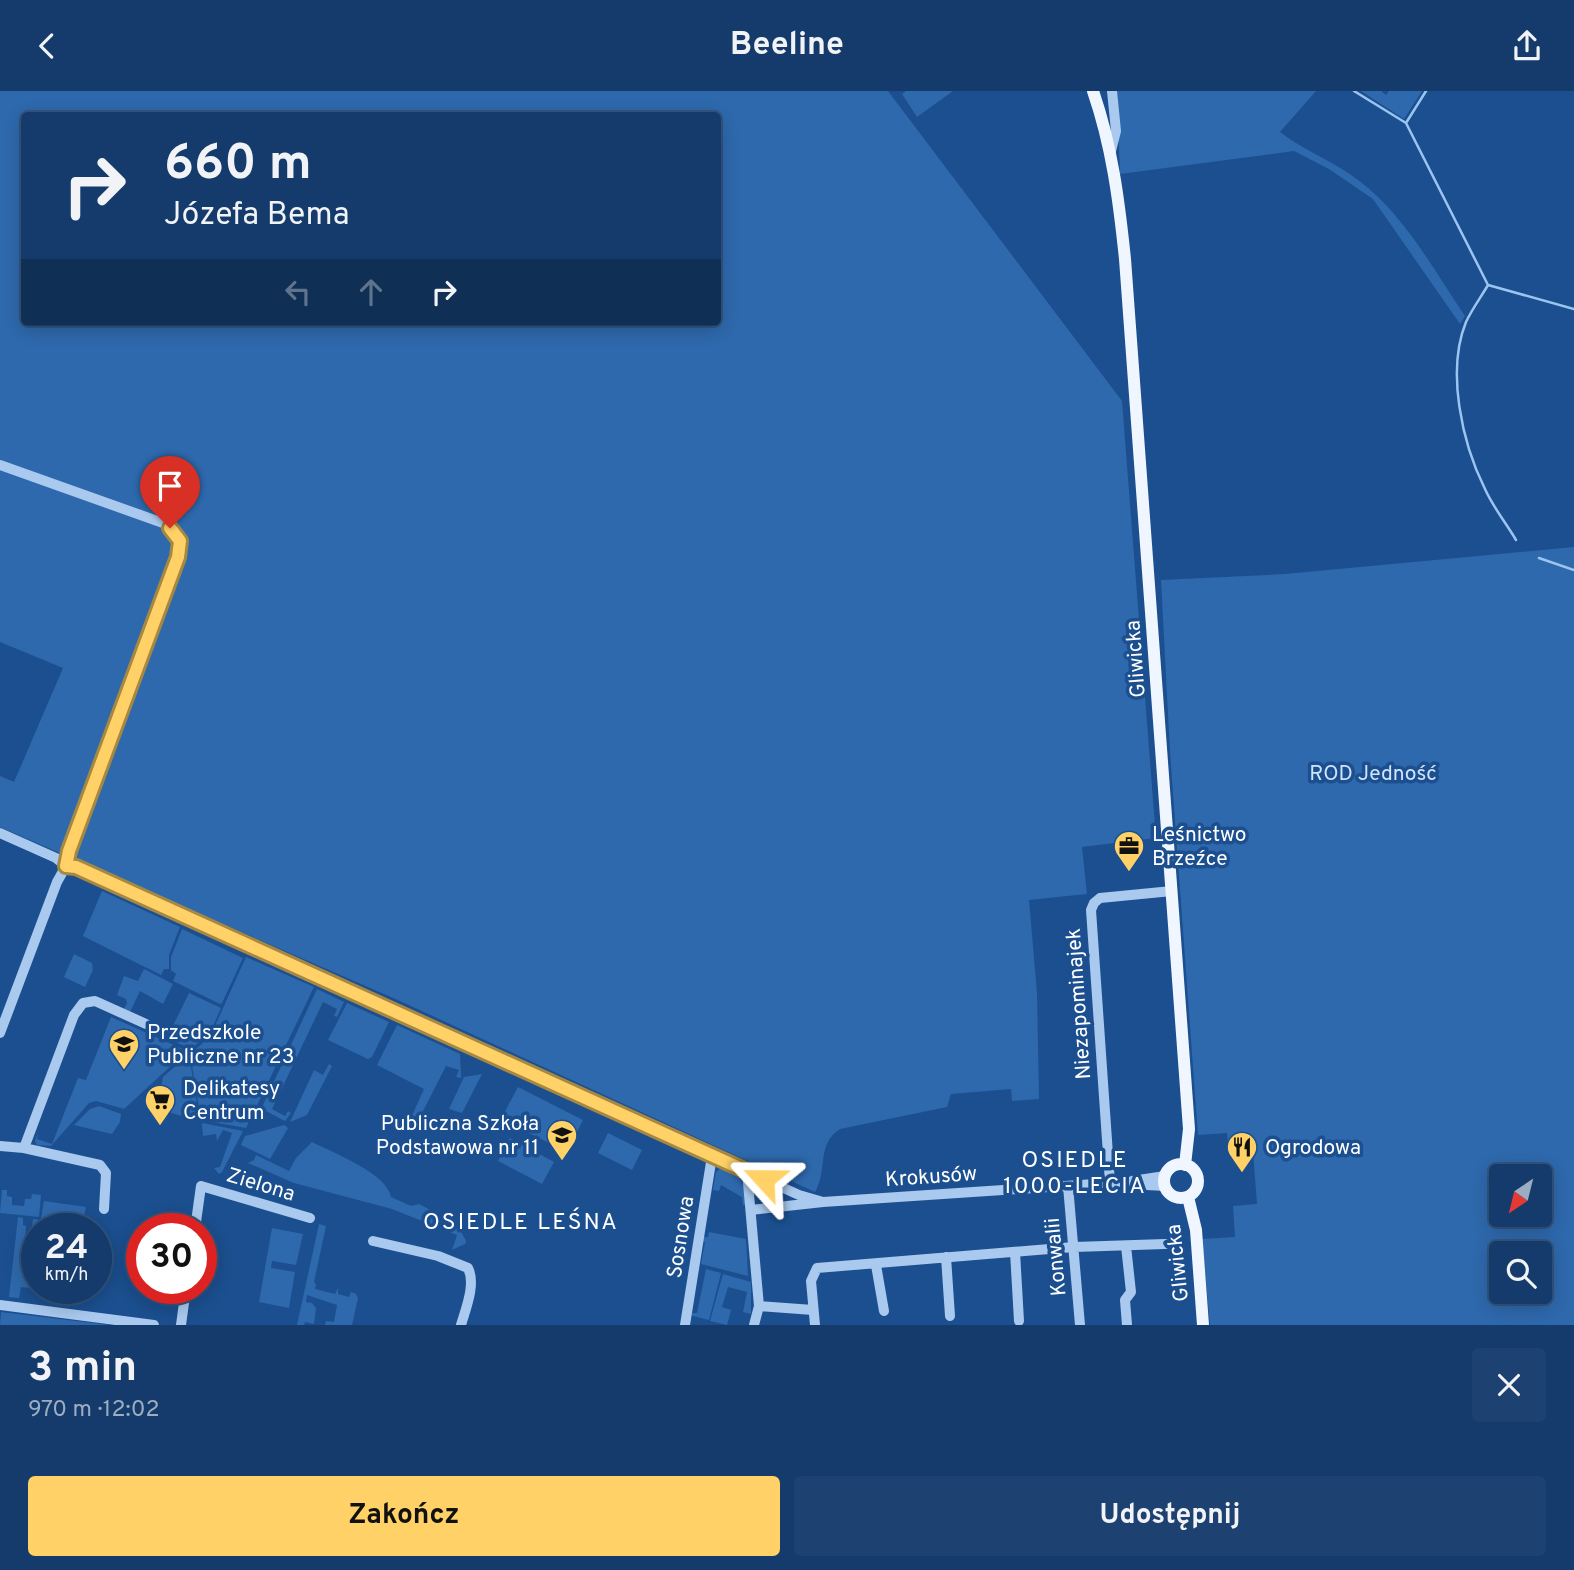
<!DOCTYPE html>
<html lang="pl">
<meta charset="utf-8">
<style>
:root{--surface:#143b6b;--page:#1d4271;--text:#f1f3f6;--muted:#9dadc1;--line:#33557e;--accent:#ffd166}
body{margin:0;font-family:Overpass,sans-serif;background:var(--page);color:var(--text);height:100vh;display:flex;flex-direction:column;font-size:26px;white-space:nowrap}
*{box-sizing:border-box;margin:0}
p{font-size:23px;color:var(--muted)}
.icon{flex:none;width:38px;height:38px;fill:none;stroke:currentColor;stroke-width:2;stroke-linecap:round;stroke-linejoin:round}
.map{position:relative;height:1234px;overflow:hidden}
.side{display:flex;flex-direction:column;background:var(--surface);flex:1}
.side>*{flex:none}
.hud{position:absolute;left:21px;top:21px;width:700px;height:214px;border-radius:7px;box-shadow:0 4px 18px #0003,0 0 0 2px var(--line);background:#143b6b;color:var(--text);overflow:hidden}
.needle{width:46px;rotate:215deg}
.buttons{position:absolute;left:1489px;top:1073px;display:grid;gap:14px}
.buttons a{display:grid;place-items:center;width:63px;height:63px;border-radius:7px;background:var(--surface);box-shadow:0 4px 18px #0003,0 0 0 2px var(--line);font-size:35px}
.speed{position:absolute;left:21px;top:1122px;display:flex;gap:14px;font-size:35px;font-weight:700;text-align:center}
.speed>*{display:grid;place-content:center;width:91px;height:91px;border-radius:50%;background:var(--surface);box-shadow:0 4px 18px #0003,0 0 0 2px var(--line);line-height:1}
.speed small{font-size:18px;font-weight:400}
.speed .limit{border:10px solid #d22;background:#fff;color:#111}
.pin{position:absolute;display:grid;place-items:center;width:60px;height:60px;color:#fff;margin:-72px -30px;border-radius:50% 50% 50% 0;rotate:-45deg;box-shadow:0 0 7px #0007}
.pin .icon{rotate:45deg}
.me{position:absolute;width:77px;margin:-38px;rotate:294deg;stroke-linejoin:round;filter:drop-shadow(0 0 5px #0008)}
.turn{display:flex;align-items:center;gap:24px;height:147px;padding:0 28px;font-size:32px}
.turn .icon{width:91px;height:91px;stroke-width:2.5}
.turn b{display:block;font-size:49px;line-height:60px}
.lanes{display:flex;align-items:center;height:66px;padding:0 28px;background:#0003;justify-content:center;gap:35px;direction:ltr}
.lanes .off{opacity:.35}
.round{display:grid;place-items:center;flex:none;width:74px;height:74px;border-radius:7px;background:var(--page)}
.summary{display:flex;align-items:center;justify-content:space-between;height:119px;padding:0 28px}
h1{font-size:42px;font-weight:700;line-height:52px}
.cta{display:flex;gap:14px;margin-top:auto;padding:14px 28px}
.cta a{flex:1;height:80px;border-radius:7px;background:var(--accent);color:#111;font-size:28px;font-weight:700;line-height:80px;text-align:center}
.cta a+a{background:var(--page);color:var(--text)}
header{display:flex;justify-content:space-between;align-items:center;height:91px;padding:0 28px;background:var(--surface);font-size:32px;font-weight:700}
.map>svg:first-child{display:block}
.green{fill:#2e69ad;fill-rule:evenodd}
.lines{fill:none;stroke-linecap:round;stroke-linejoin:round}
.stream{stroke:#9cc4f0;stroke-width:2.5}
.minor{stroke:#a9c9ee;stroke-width:10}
.major{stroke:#f0f6ff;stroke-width:12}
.route-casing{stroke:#a68842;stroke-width:18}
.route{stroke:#ffd166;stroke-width:12}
.labels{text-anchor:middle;stroke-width:7;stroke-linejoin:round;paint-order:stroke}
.street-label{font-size:21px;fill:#fff;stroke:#1b4f8f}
.park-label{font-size:21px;fill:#cfe3fa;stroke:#1b4f8f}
.poi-label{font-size:21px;fill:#fff;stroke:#1b4f8f;text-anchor:start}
.neighbourhood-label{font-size:23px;letter-spacing:2px;fill:#fff;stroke:#1b4f8f}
</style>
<header><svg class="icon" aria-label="back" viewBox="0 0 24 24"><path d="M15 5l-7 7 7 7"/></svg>Beeline<svg class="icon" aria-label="share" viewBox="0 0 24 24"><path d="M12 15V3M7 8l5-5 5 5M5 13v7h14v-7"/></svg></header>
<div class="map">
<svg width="1574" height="1234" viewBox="0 0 1574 1234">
<rect width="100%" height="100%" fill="#1b4f8f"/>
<path class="green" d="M0,0h888l234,310 34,437 -74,9 5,47 -58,6 8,93 2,106 -27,2 -1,-12 -60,5 -4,13 -107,22c-24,15 -12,42 -25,63l-415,-191 -400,-174v-51l14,6 49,-114 -63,-26zM24,24h694v207h-694z
M906,0h47l-36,26 -15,-23z
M1117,0h199l-36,41c24,19 54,29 78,48 46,34 75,89 107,136l-5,8 -87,-125 -44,-30 -35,-18 -174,23z
M1361,0h20l5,4 3,-4h33l-18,28z
M1574,456v778h-364l-8,-86 33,-2 -2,-31 24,-2 -4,-52 -24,1 -2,-20 -29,2 -28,-383 -9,-172 124,-6zM1502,1085h38v39h-38zM1502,1162h38v38h-38z
M102,800l78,36 -11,28v14h-5l-3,6 -78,-39z
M182,838l61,29 -21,45 -2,1 -47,-23 3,-7 -5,-4v-13z
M74,863l18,9 1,7 -8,17 -21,-10z
M246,866l68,30 -68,141 -45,-8 -11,-66 20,-17z
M144,878l29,15 -10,20 -23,-13 -10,21 -6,-3 3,-6 -1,-4 -9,-4 7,-19 14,5z
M317,898l27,13 -7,15 -3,-1 3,-7 -14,-7 -51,107 13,7 3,-5 3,2 -6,8 -21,-11 -1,-5z
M189,902l32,15 -11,25 -19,16 -24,-11z
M347,912l42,19 -17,35 -4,2 -40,-19z
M111,926l76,34 -63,58 -28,-8 -7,2 -38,43 -14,-1 -2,-4 3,-8 -1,6 15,5 26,-66 8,2z
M397,934l63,29 1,24 -5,-1 3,-7 -13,-4 -29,57 12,7 4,-7 3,2 -3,7 -23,-12 14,-31 -47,-24z
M189,963l10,64 -3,2 -39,-11 6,-32z
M329,973l3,2 -25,49 -17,7 24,-52 9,5z
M482,983l-20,39 -13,-4 15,-32z
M518,996l65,33 -16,32 -66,-33z
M99,1015l22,8 -1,8 -8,12 -38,-9 16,-16z
M202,1032l41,8 -21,41 -3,2 -5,-6 6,-1 12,-34 -9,-3 -6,11 -1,-7 -13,2z
M284,1034l4,3 -18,31 -29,-14 4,-9z
M608,1042l34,17 -10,20 -34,-17z
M510,1047l44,24 -12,22 -44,-23z
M312,1051c21,11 75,31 79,55l20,9 8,-2 38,20 9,17 -1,3 -13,6 5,-15 -65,-26 -98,-26 -46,-20 6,-3 2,-5 33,16 7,-13z
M721,1077c22,4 23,17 25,37h-3l-1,-8 -21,-12 -2,6 -6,-1 3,-18z
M2,1099h5v6l5,1v8l12,1 1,-7h6l1,-5 9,1 -2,22 -39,-4z
M44,1110l42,6 -3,14 -42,-3z
M18,1126l5,1v7l3,1 -1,14 5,1 3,-22h5l-7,69 -10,-1 -2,11 -10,-1z
M319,1133l7,2 -12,56 2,2 -1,5 20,5 3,-6v6l11,3 2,-5 5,2 2,4 -6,27h-27l1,-4 8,1 3,-17 -30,-10 -1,7 6,1 4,5 -2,16 -9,-2 -1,3h-7z
M272,1137l31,6 -7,31 -24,-4 -1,7 24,4 -6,36 -30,-6z
M709,1141l37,7 2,37 -47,-12 4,-22 -3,-1 1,-4h5z
M706,1178l15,4 -12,47 -16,-4 -3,-3h7z
M723,1183l28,8v32l-8,-2 4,-20 -19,-5 -6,20 9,3 -4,15 -17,-4z
M1,1221l109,13h-110z"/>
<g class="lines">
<path class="stream" d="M1354,0l52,32
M1426,0l-20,32 82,162 86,24
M1488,194c-7,12 -16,24 -22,37 -20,49 -4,121 19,167 8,18 21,34 31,51
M1539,467l35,12"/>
<path class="minor" d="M1111,60l5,-20 -4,-40
M0,374l163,58c10,7 16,14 18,26l-112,302 -3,15 -9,16 -57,151
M0,742l56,25 10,8
M66,775l10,1 723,328 24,7
M0,1055l24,2 76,17 6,8 -2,36
M24,1057l50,-133 9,-12 12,-2 51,23
M747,1081l12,134 -5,19
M1132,1090l33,-5
M1110,1092l-19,-273 3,-7 6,-5 72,-7
M1068,1095l12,139
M751,1119l72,-8 287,-19 55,3
M195,1138l6,-43 109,32
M373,1150l65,15 30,12c8,16 -2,40 -7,57
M1126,1155l5,46 -6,8 2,25
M1015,1161l4,69
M946,1166l4,59
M876,1174l8,46
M0,1214l154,20
M759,1215l54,4
M181,1234l5,-37
M685,1234l27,-169
M815,1234l-4,-44 6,-13 257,-21 91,-3"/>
<path class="major" d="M1093,0c19,55 26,110 32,168l64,870 -4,36
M1164 1090a17 17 0 1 1 34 0a17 17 0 1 1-34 0Z
M1188,1106l8,33 7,95"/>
</g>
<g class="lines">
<g class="route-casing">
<path id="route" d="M170,437l10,13 -2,16 -109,294 -3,15 10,1 688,312"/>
</g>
<use href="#route" class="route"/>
</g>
<defs>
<g id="office-pin" transform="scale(1.575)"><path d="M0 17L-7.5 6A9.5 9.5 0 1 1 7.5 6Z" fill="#ffd166" stroke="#1b4f8f"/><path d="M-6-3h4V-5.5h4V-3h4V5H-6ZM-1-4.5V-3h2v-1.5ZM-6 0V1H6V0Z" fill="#111"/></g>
<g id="school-pin" transform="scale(1.575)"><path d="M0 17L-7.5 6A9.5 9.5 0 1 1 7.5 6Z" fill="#ffd166" stroke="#1b4f8f"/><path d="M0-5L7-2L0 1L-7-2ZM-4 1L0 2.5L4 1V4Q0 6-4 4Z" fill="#111"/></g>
<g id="supermarket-pin" transform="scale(1.575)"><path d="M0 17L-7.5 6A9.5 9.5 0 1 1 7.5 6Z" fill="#ffd166" stroke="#1b4f8f"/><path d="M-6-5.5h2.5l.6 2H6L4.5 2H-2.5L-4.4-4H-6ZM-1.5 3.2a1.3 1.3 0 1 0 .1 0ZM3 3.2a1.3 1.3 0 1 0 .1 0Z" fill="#111"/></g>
<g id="restaurant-pin" transform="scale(1.575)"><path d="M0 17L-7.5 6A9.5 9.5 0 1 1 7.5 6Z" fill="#ffd166" stroke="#1b4f8f"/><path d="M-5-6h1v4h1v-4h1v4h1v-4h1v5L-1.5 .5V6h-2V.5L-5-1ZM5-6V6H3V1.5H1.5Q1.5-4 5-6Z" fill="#111"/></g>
</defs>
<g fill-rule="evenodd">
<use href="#office-pin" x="1129" y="755"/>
<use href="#school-pin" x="124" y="953"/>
<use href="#supermarket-pin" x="160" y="1009"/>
<use href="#school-pin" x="562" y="1044"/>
<use href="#restaurant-pin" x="1242" y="1056"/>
</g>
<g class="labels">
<g class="street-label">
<text transform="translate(1135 568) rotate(-94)" y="7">Gliwicka</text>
<text transform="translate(1078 913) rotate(-94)" y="7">Niezapominajek</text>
<text transform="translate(931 1085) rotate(-4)" y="7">Krokusów</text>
<text transform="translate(261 1093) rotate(17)" y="7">Zielona</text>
<text transform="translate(680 1146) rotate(-81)" y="7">Sosnowa</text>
<text transform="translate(1055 1166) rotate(-95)" y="7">Konwalii</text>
<text transform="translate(1177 1172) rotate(-96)" y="7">Gliwicka</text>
</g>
<g class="park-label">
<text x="1373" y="689">ROD Jedność</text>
</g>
<g class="poi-label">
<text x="1152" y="750">Leśnictwo<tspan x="1152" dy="24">Brzeźce</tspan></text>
<text x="147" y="948">Przedszkole<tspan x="147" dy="24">Publiczne nr 23</tspan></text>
<text x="183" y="1004">Delikatesy<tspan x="183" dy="24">Centrum</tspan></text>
<text x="539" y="1039" text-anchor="end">Publiczna Szkoła<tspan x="539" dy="24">Podstawowa nr 11</tspan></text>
<text x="1265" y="1063">Ogrodowa</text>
</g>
<g class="neighbourhood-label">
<text x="1075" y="1076">OSIEDLE<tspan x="1075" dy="26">1000-LECIA</tspan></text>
<text x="521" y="1138">OSIEDLE LEŚNA</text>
</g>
</g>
</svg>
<div class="buttons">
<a><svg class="needle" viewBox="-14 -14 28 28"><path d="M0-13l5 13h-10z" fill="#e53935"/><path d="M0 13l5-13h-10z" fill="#9dadc1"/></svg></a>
<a><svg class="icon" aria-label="search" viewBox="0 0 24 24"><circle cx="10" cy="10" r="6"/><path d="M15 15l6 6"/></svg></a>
</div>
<div class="speed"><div>24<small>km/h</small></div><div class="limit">30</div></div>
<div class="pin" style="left:170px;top:437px;background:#d93025"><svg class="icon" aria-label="arrive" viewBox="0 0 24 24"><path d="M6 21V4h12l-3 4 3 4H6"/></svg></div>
<svg class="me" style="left:764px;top:1088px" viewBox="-20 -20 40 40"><path d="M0-17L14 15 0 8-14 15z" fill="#ffd166" stroke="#fff" stroke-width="4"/></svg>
<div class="hud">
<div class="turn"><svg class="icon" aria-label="right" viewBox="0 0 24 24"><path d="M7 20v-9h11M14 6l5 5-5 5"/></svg><div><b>660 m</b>Józefa Bema</div></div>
<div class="lanes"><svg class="icon off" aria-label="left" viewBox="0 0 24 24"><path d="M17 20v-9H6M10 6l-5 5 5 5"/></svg><svg class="icon off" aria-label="ahead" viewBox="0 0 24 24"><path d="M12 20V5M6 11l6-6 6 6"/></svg><svg class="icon" aria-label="right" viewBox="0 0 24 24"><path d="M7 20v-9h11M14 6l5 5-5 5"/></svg></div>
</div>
</div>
<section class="side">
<div class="summary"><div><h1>3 min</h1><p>970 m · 12:02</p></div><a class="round"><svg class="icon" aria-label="close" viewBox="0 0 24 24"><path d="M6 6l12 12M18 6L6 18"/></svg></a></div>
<div class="cta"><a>Zakończ</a><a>Udostępnij</a></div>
</section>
